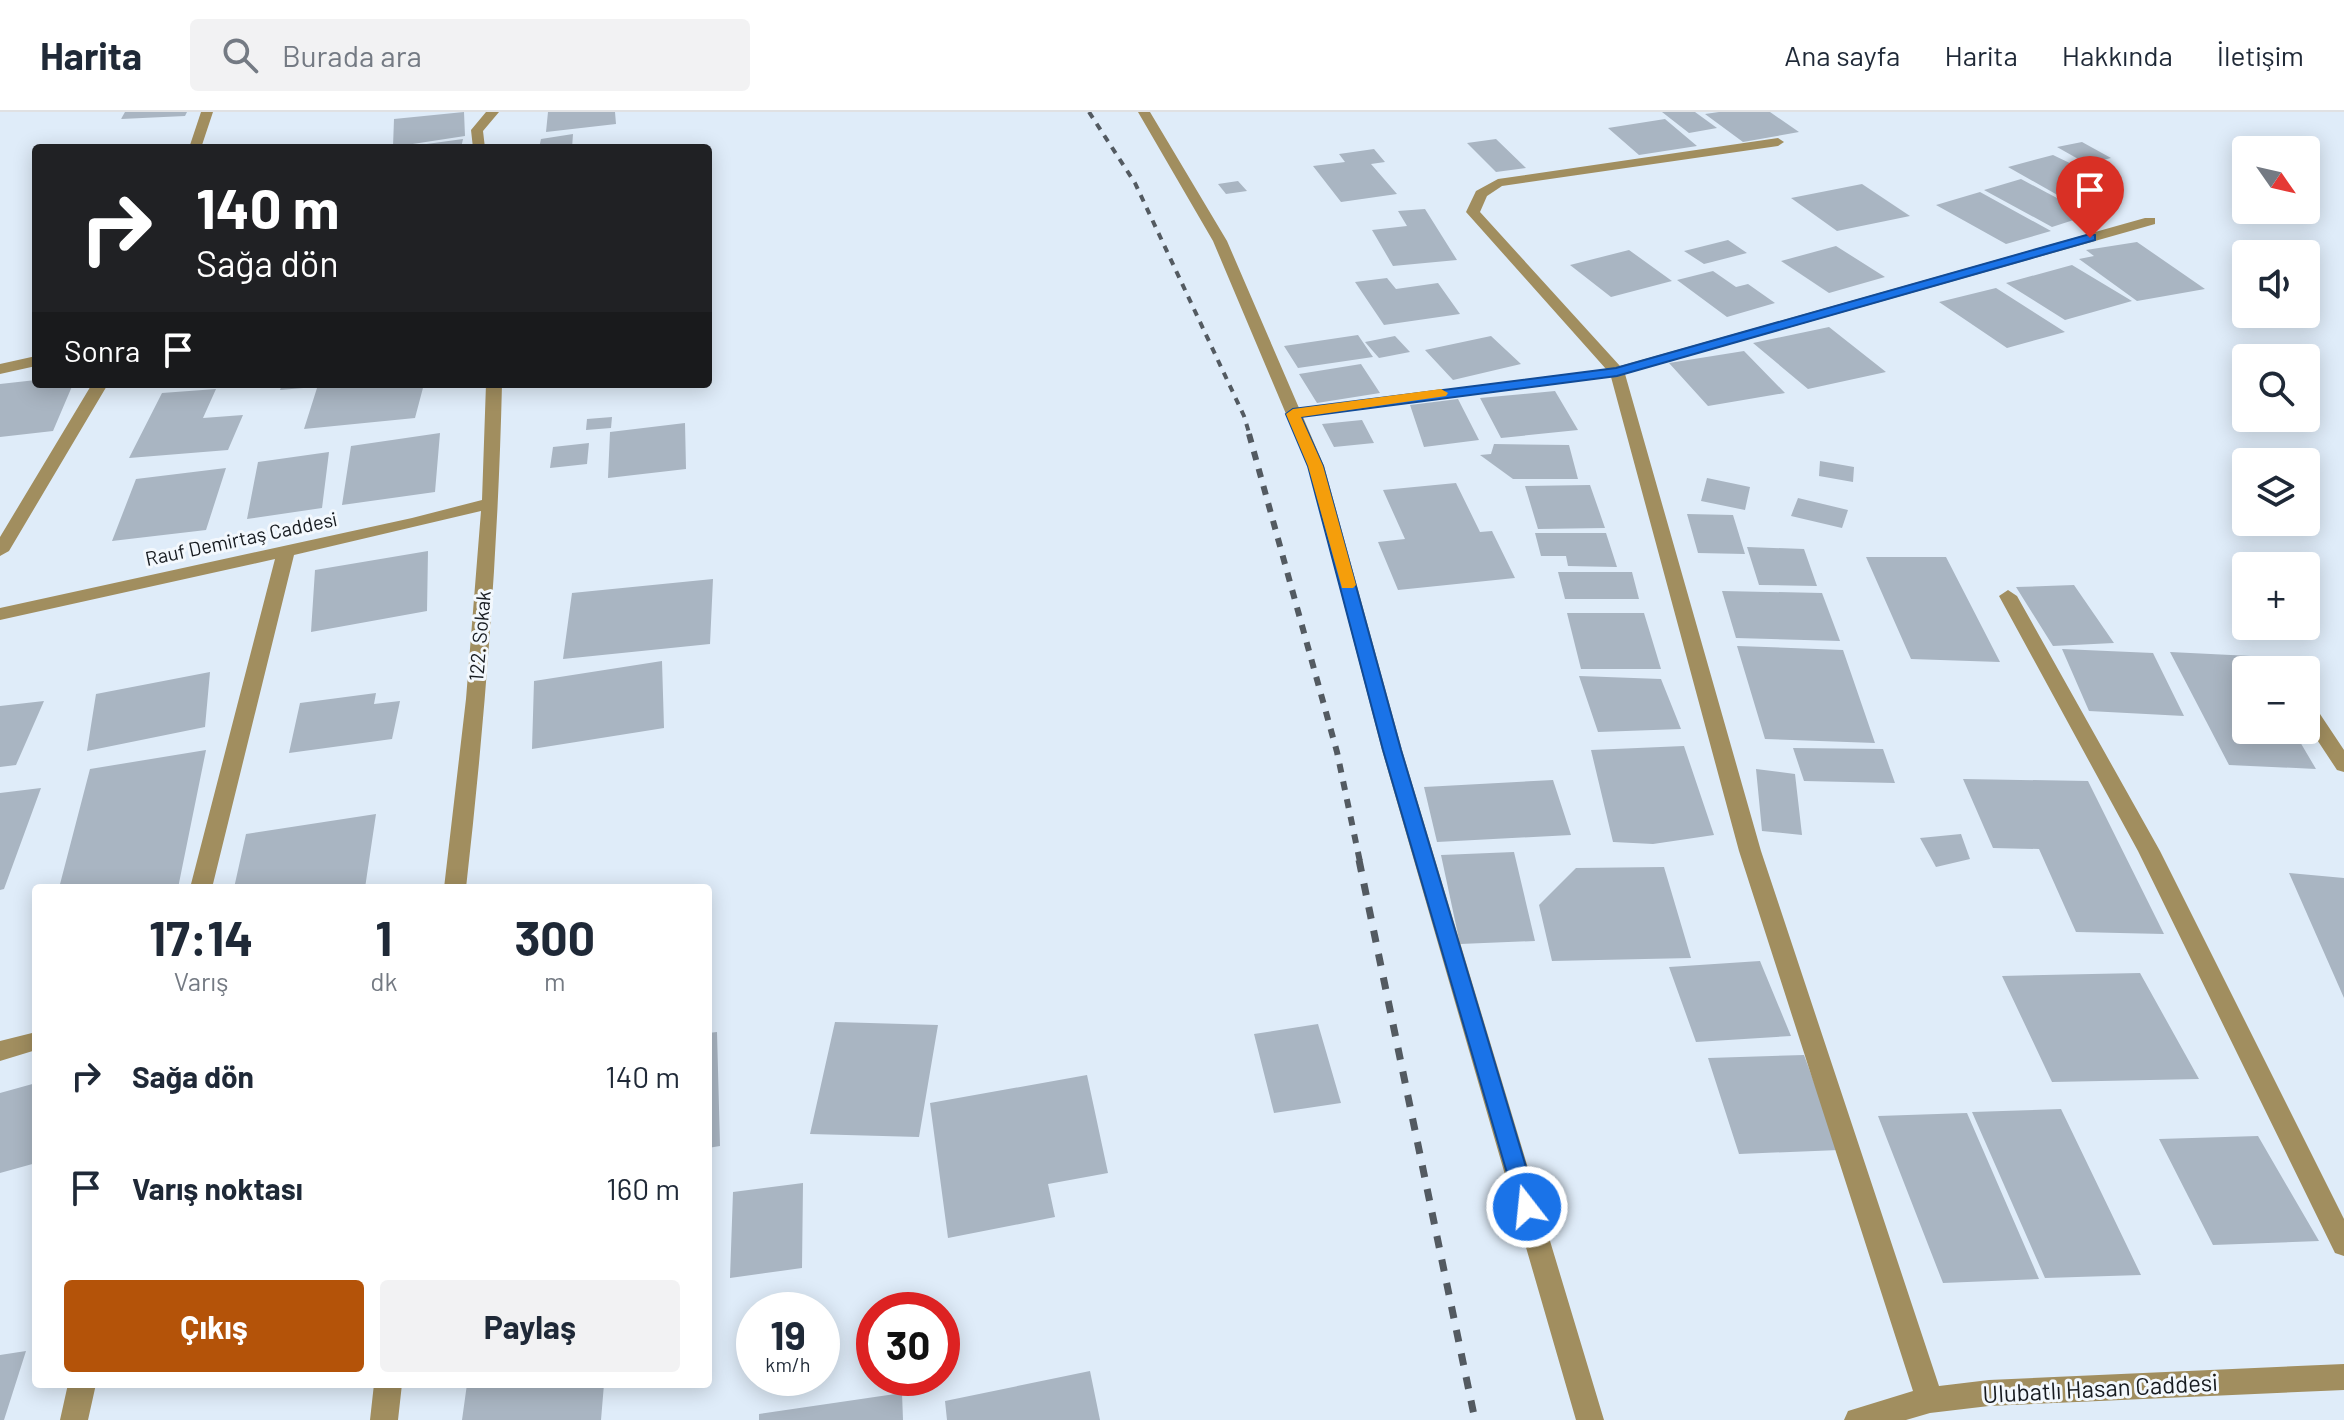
<!DOCTYPE html>
<html lang="tr">
<meta charset="utf-8">
<style>
:root{--surface:#fff;--page:#f2f2f3;--text:#1f2937;--muted:#747a83;--line:#e0e1e3;--accent:#b45309}
body{margin:0;font-family:Barlow,sans-serif;background:var(--page);color:var(--text);height:100vh;display:flex;flex-direction:column;font-size:30px;white-space:nowrap}
*{box-sizing:border-box;margin:0}
p{font-size:26px;color:var(--muted)}
.icon{flex:none;width:44px;height:44px;fill:none;stroke:currentColor;stroke-width:2;stroke-linecap:round;stroke-linejoin:round}
.map{position:relative;flex:1;overflow:hidden}
.panel{position:absolute;left:32px;top:772px;width:680px;height:504px;display:flex;flex-direction:column;background:var(--surface);border-radius:8px;box-shadow:0 4px 20px #0003}
.panel>*{flex:none}
.top-card{position:absolute;left:32px;top:32px;width:680px;height:244px;border-radius:8px;box-shadow:0 4px 20px #0003;background:#202124;color:#fff;overflow:hidden}
.needle{width:52px;rotate:124deg}
.fabs{position:absolute;left:2232px;top:24px;display:grid;gap:16px}
.fabs a{display:grid;place-items:center;width:88px;height:88px;border-radius:8px;background:var(--surface);box-shadow:0 4px 20px #0003;font-size:40px}
.speed{position:absolute;left:736px;top:1180px;display:flex;gap:16px;font-size:40px;font-weight:700;text-align:center}
.speed>*{display:grid;place-content:center;width:104px;height:104px;border-radius:50%;background:var(--surface);box-shadow:0 4px 20px #0003;line-height:1}
.speed small{font-size:20px;font-weight:400}
.speed .limit{border:12px solid #d22;background:#fff;color:#111}
.pin{position:absolute;display:grid;place-items:center;width:68px;height:68px;color:#fff;margin:-82px -34px;border-radius:50% 50% 50% 0;rotate:-45deg;box-shadow:0 0 8px #0007}
.pin .icon{rotate:45deg}
.me{position:absolute;width:88px;margin:-44px;rotate:344deg;stroke-linejoin:round;filter:drop-shadow(0 0 6px #0008)}
.turn{display:flex;align-items:center;gap:28px;height:168px;padding:0 32px;font-size:36px}
.turn .icon{width:104px;height:104px;stroke-width:2.5}
.turn b{display:block;font-size:56px;line-height:68px}
.then{display:flex;align-items:center;height:76px;padding:0 32px;background:#0003;gap:16px;font-size:30px}
.eta{display:flex;justify-content:space-evenly;align-items:center;height:136px;text-align:center}
.eta b{font-size:48px;font-weight:700;line-height:56px}
.primary-button{display:flex;gap:16px;margin-top:auto;padding:16px 32px}
.primary-button a{flex:1;height:92px;border-radius:8px;background:var(--accent);color:#fff;font-size:32px;font-weight:700;line-height:92px;text-align:center}
.primary-button a+a{background:var(--page);color:var(--text)}
ul{padding:0;list-style:none}
li{display:flex;align-items:center;gap:24px;height:112px;padding:0 32px}
li div{flex:1}
li b{display:block;font-size:30px}
li em{font-style:normal}
header{display:flex;align-items:center;gap:48px;box-sizing:border-box;height:112px;padding:0 40px;background:var(--surface);border-bottom:2px solid var(--line)}
header strong{font-size:38px}
nav{display:flex;gap:44px;margin-inline-start:auto;font-size:28px}
.search{width:560px;height:72px;background:var(--page);display:flex;align-items:center;gap:20px;box-sizing:border-box;padding:0 28px;border-radius:8px;color:var(--muted);font-size:30px}
.map>svg:first-child{display:block}
.building{fill:#a9b5c2}
.lines{fill:none;stroke-linecap:round;stroke-linejoin:round}
.minor{fill:#a18e5f;fill-rule:evenodd}
.rail-far2{stroke:#535a61;stroke-width:4;stroke-dasharray:7 7;stroke-linecap:butt}
.rail-far1{stroke:#535a61;stroke-width:6;stroke-dasharray:9 9;stroke-linecap:butt}
.rail{stroke:#535a61;stroke-width:7;stroke-dasharray:12 12;stroke-linecap:butt}
.route{fill:#1a73e8;stroke:#114b97;stroke-width:2}
.slow{fill:#f59e0b}
.labels{text-anchor:middle;stroke-width:6;stroke-linejoin:round;paint-order:stroke}
.street-label{font-size:20px;fill:#171b20;stroke:#f3f8fd}
.near-street-label{font-size:24px;fill:#171b20;stroke:#f3f8fd}
</style>
<header>
<strong>Harita</strong>
<div class="search"><svg class="icon" aria-label="search" viewBox="0 0 24 24"><circle cx="10" cy="10" r="6"/><path d="M15 15l6 6"/></svg>Burada ara</div>
<nav><a>Ana sayfa</a><a>Harita</a><a>Hakkında</a><a>İletişim</a></nav>
</header>
<div class="map">
<svg width="2344" height="1308" viewBox="0 0 2344 1308">
<rect width="100%" height="100%" fill="#dfecf9"/>
<path class="building" d="M125,0h62l-2,4 -64,3z
M464,0l1,24 -72,11 1,-28z
M548,0h67l1,12 -70,8z
M1662,0h33l22,16 -28,5z
M1719,0h51l29,20 -56,10 -38,-28z
M1665,7l32,27 -58,9 -31,-27z
M573,22l-1,14h-33l2,-9z
M463,27l-2,9h-49v-2z
M1496,27l30,29 -30,4 -29,-29z
M2082,30l29,16 -24,6 -30,-17z
M1374,37l11,13 -14,2 26,30 -56,8 -28,-36 32,-4 -6,-8z
M2053,43l50,24 -8,2 17,8 -44,12 -60,-34z
M2021,67l68,36 -37,12 -68,-37z
M1238,69l9,10 -21,3 -8,-10z
M1862,72l48,32 -73,15 -46,-33z
M1980,80l71,39 -45,13 -70,-39z
M1425,97l32,51 -64,6 -21,-36 35,-4 -9,-15z
M1728,128l19,13 -43,11 -20,-13z
M2137,130l68,47 -68,12 -58,-42 15,-3 -8,-6z
M1836,134l49,31 -56,16 -48,-32z
M1629,138l43,31 -61,16 -41,-32z
M2072,153l60,36 -67,19 -59,-37z
M1713,159l23,16 12,-3 27,19 -48,14 -50,-37z
M1387,166l9,11 42,-6 22,31 -76,11 -29,-43z
M1996,176l69,44 -58,16 -68,-46z
M1829,215l57,45 -78,17 -55,-46z
M1358,223l15,22 -75,11 -14,-22z
M1395,224l15,16 -31,6 -14,-16z
M1491,224l30,28 -68,16 -28,-30z
M1744,239l41,42 -77,13 -39,-43z
M1361,252l19,29 -63,10 -18,-29z
M36,268v4h37l-20,47 -53,6v-53z
M282,272h45v2l-47,4z
M331,272l27,1 66,-1 -9,34 -111,11 13,-41 15,-1z
M216,277l-13,29 40,-3 -15,35 -99,8 33,-65z
M1555,279l23,39 -77,8 -21,-40z
M1458,287l21,41 -55,7 -14,-42z
M612,305l-1,11 -25,2 1,-11z
M1362,308l12,23 -40,4 -12,-23z
M685,311l1,46 -78,9 2,-46z
M440,321l-5,59 -93,13 9,-59z
M589,331l-2,21 -37,4 3,-21z
M1494,332l75,1 9,34h-65l-33,-24 11,-1z
M329,340l-7,56 -75,11 11,-57z
M1820,349l34,6 -1,15 -34,-6z
M226,356l-20,62 -94,11 24,-62z
M1707,366l43,9 -5,23 -44,-9z
M1456,371l24,49 12,-1 23,47 -117,12 -20,-48 27,-3 -22,-49z
M1590,373l15,43 -67,1 -13,-43z
M1798,386l50,12 -6,18 -51,-12z
M1687,402l46,1 12,39 -47,-1z
M1535,421h71l11,34 -49,-1 -2,-10h-25z
M1747,435l57,2 13,37 -58,-1z
M428,439l-1,60 -116,21 4,-62z
M1866,445h80l54,105 -89,-3z
M1558,460h74l7,27h-74z
M713,467l-3,65 -147,15 9,-66z
M2074,473l40,58 -61,3 -37,-59z
M1722,479l100,2 18,48 -104,-3z
M1567,501h77l17,56h-80z
M1737,534l106,4 32,93 -110,-4z
M2062,537l91,4 31,63 -95,-5z
M2170,540l81,4 8,14h-13v60h47l23,39 -87,-4z
M662,549l2,67 -132,21 2,-68z
M210,560l-5,55 -118,24 9,-57z
M1579,564l82,3 20,50 -83,3z
M376,581l-2,11 26,-3 -8,38 -103,14 11,-50z
M44,589l-28,64 -16,2v-61z
M1684,634l30,89 -61,9 -40,-2 -22,-92z
M1793,636l90,1 12,34 -91,-2z
M206,638l-28,138h-119l31,-119z
M1756,657l39,5 7,61 -40,-4z
M1963,667l125,2 76,153 -88,-2 -37,-83 -46,-1z
M1553,668l18,55 -134,7 -13,-55z
M41,676l-37,101 -4,1v-97z
M376,702l-11,74h-131l12,-54z
M1961,722l9,25 -34,8 -16,-29z
M1514,740l21,89 -75,3 -19,-89z
M1664,755l27,91 -139,3 -13,-56 37,-37z
M2289,761l55,5v120z
M1760,849l31,75 -95,6 -27,-75z
M2140,861l59,106 -147,3 -50,-106z
M835,910l103,3 -19,112 -109,-3z
M1318,912l23,79 -67,10 -20,-79z
M717,920l3,114 -12,2v-115z
M1804,943l35,95 -100,4 -31,-96z
M1087,963l21,98 -60,11 7,33 -107,21 -18,-135z
M36,971v80l-36,10v-80z
M2061,997l80,166 -96,3 -73,-166z
M1967,1001l72,166 -96,4 -65,-167z
M2258,1024l61,105 -106,4 -54,-106z
M803,1071l-1,85 -72,10 3,-86z
M26,1239l-22,69h-4v-65z
M1090,1259l10,49h-153l-2,-19z
M467,1272h137l-3,36h-139z
M902,1281l1,27h-144v-6z"/>
<g class="lines">
<path class="minor" d="M201,0h12l-12,36h-12z
M486,0h13l-16,19 2,17h-12l-2,-18z
M1138,0h12l77,129 72,167 307,-39 -140,-157 10,-21 22,-12 280,-41 6,4 -6,4 -276,40 -15,10 -7,16 140,154 525,-148h10v6l-530,150 136,477 178,535 50,-6 355,-16v26l-355,16 -59,7 -24,7h-62l4,-9 65,-20 -174,-540 -128,-474 -308,40 21,49 78,284 202,670h-28l-194,-670 -74,-284 -95,-225z
M36,244v10l-36,8v-10z
M92,272h16l-99,167 -9,5v-19z
M486,272h16c-4,169 -17,336 -36,504h-22l22,-189 15,-188 -187,44 -82,333h-22l85,-329 -275,61v-12l412,-90 70,-18z
M2008,478l9,6 143,255 184,368v37l-9,-3 -197,-402 -139,-255z
M2313,600l7,2 24,36v22l-7,-2 -31,-47v-9z
M36,920v18l-36,11v-20z
M68,1272h28l-8,36h-28z
M374,1272h28l-4,36h-28z"/>
<path class="rail-far2" d="M1089,0l46,71 109,233 6,20"/>
<path class="rail-far1" d="M1249,322l88,318 23,110"/>
<path class="rail" d="M1359,748l116,560"/>
</g>
<path class="route" d="M2090,122l5,1v5l-478,136 -316,41 22,49 78,284 137,457 -3,7 -8,3 -8,-3 -136,-464 -75,-284 -22,-52 7,-5 323,-41z"/>
<path class="slow" d="M1441,277l7,4 -2,3 -145,21 22,49 33,119 -3,3h-11l-34,-122 -22,-52 7,-5z"/>
<g class="labels">
<g class="street-label">
<text transform="translate(241 427) rotate(-12)" y="7">Rauf Demirtaş Caddesi</text>
<text transform="translate(480 524) rotate(-85)" y="7">122. Sokak</text>
</g>
<g class="near-street-label">
<text transform="translate(2100 1277) rotate(-3)" y="8">Ulubatlı Hasan Caddesi</text>
</g>
</g>
</svg>
<div class="fabs">
<a><svg class="needle" viewBox="-14 -14 28 28"><path d="M0-13l5 13h-10z" fill="#e53935"/><path d="M0 13l5-13h-10z" fill="#747a83"/></svg></a>
<a><svg class="icon" aria-label="sound" viewBox="0 0 24 24"><path d="M4 9h4l5-4v14l-5-4H4zM17 9q2 3 0 6"/></svg></a>
<a><svg class="icon" aria-label="search" viewBox="0 0 24 24"><circle cx="10" cy="10" r="6"/><path d="M15 15l6 6"/></svg></a>
<a><svg class="icon" aria-label="layers" viewBox="0 0 24 24"><path d="M12 4l9 5-9 5-9-5zM3 14l9 5 9-5"/></svg></a>
<a>+</a>
<a>−</a>
</div>
<div class="speed"><div>19<small>km/h</small></div><div class="limit">30</div></div>
<div class="pin" style="left:2090px;top:126px;background:#d93025"><svg class="icon" aria-label="arrive" viewBox="0 0 24 24"><path d="M6 21V4h12l-3 4 3 4H6"/></svg></div>
<svg class="me" style="left:1527px;top:1095px" viewBox="-20 -20 40 40"><circle r="17" fill="#1a73e8" stroke="#fff" stroke-width="3"/><path d="M0-11L8 9 0 5-8 9z" fill="#fff"/></svg>
<div class="top-card">
<div class="turn"><svg class="icon" aria-label="right" viewBox="0 0 24 24"><path d="M7 20v-9h11M14 6l5 5-5 5"/></svg><div><b>140 m</b>Sağa dön</div></div>
<div class="then">Sonra<svg class="icon" aria-label="arrive" viewBox="0 0 24 24"><path d="M6 21V4h12l-3 4 3 4H6"/></svg></div>
</div>
<section class="panel">
<div class="eta">
<div><b>17:14</b><p>Varış</p></div>
<div><b>1</b><p>dk</p></div>
<div><b>300</b><p>m</p></div>
</div>
<ul>
<li><svg class="icon" aria-label="right" viewBox="0 0 24 24"><path d="M7 20v-9h11M14 6l5 5-5 5"/></svg><div><b>Sağa dön</b></div><em>140 m</em></li>
<li><svg class="icon" aria-label="arrive" viewBox="0 0 24 24"><path d="M6 21V4h12l-3 4 3 4H6"/></svg><div><b>Varış noktası</b></div><em>160 m</em></li>
</ul>
<div class="primary-button"><a>Çıkış</a><a>Paylaş</a></div>
</section>
</div>
